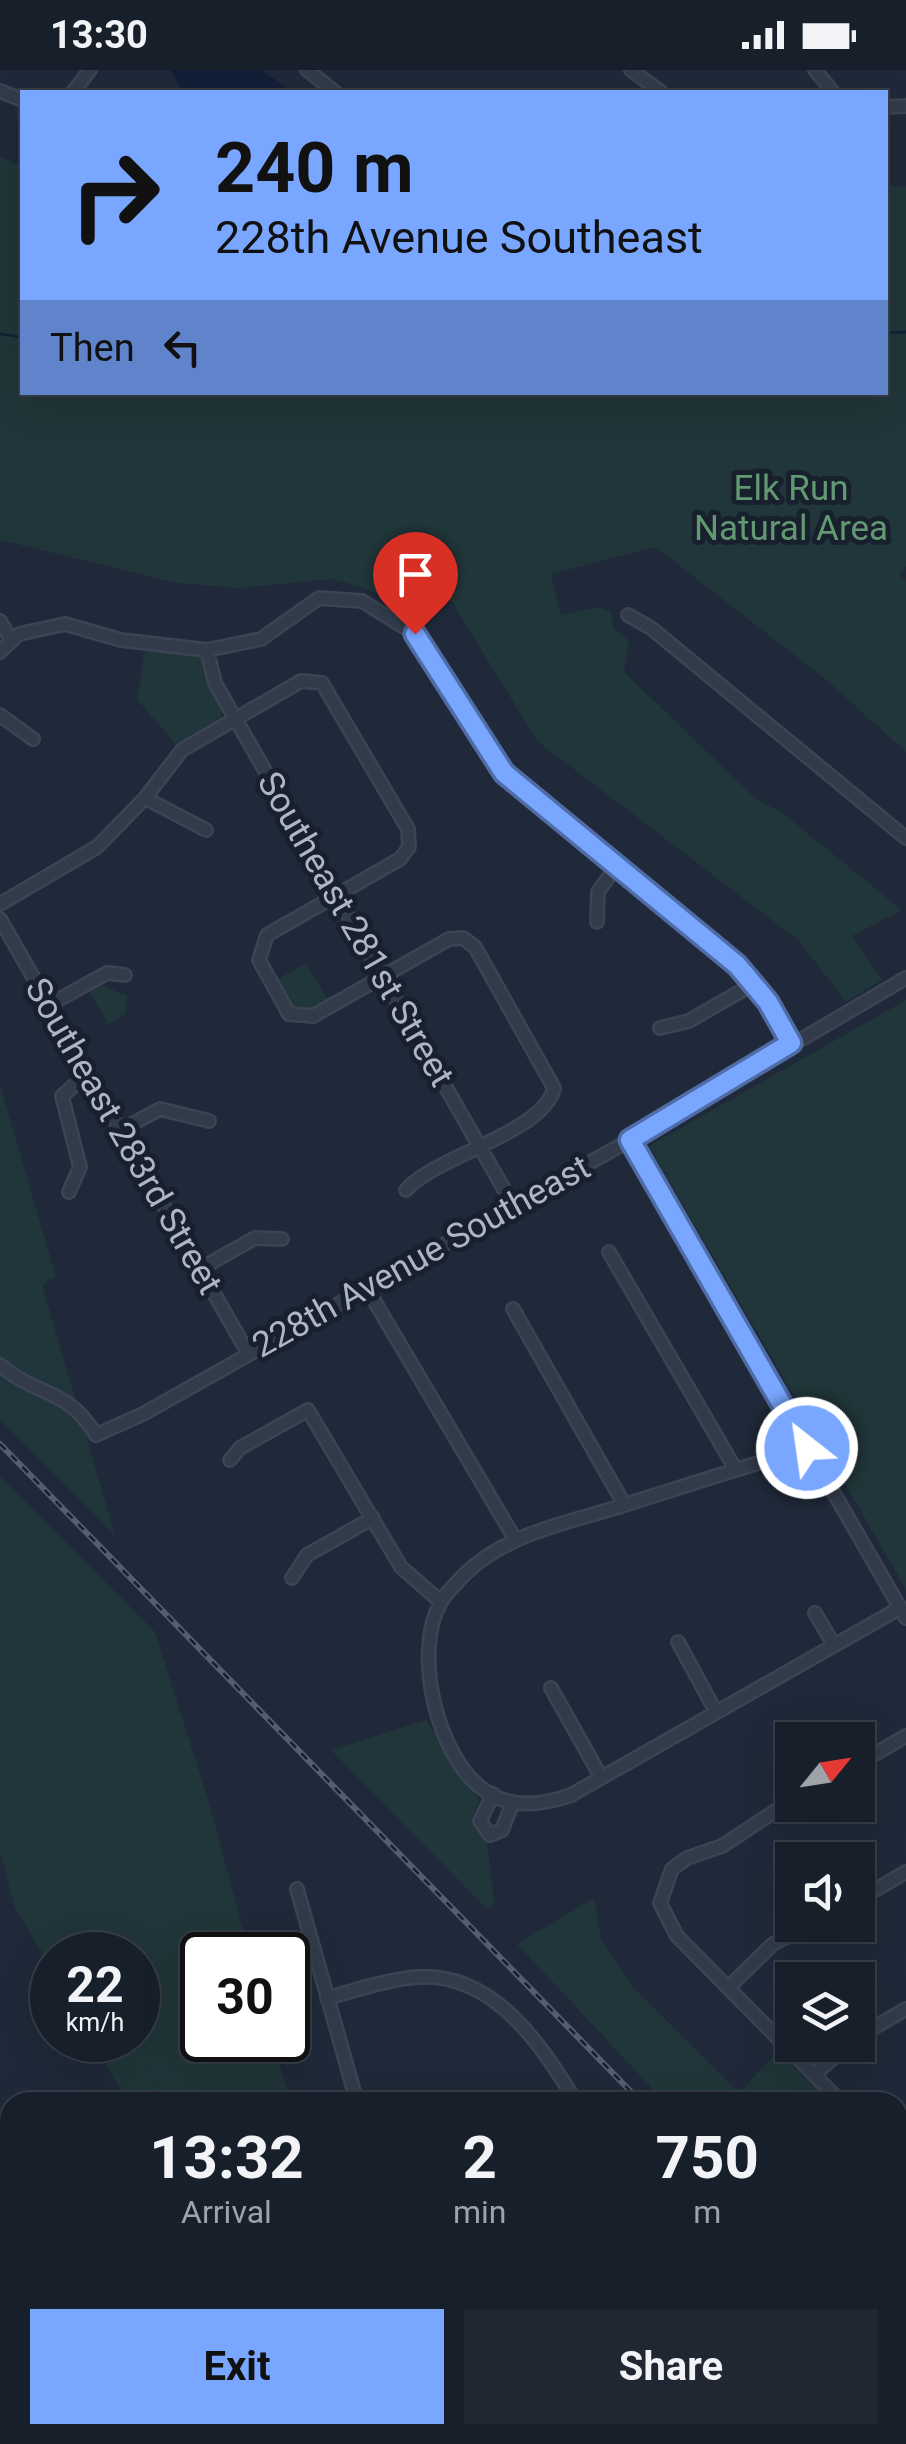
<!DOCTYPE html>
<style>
:root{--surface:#171f2b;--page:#202733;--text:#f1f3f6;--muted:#9ea2a9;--line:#363d47;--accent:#79a6ff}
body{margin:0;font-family:Roboto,sans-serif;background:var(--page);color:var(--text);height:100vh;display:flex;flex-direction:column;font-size:38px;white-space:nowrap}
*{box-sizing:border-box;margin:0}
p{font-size:32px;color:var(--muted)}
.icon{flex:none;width:55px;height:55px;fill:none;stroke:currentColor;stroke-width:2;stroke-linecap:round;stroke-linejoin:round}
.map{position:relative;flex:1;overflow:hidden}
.side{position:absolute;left:0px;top:2022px;width:908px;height:352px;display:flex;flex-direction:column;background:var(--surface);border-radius:30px 30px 0 0;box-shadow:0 10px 40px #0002,0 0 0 2px var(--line)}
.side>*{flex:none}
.guide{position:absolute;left:20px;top:20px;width:868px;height:305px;border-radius:0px;box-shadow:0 10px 40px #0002,0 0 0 2px var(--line);background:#79a6ff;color:#111;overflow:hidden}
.needle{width:65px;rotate:60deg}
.fabs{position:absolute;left:775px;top:1652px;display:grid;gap:20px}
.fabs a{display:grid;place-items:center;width:100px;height:100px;border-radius:0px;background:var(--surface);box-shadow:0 10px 40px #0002,0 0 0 2px var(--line);font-size:50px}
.speed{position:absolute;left:30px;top:1862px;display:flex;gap:20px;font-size:50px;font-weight:700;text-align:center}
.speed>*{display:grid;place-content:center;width:130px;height:130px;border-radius:50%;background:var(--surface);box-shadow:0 10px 40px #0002,0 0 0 2px var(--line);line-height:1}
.speed small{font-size:25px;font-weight:400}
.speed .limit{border:5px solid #111;border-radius:15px;background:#fff;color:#111}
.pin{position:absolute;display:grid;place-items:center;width:85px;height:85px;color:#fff;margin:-102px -42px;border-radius:50% 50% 50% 0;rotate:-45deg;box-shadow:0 0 10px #0007}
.pin .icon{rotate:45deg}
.me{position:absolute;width:110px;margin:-55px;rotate:330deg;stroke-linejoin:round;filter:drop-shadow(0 0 8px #0008)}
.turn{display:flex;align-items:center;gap:35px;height:210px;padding:0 30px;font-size:45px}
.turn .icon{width:130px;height:130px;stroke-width:2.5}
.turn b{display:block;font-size:70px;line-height:85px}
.then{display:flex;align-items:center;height:95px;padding:0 30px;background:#0003;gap:20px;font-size:38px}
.eta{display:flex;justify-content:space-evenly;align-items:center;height:170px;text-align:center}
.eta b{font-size:60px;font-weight:700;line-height:70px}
.button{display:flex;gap:20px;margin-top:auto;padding:20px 30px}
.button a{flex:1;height:115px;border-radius:0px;background:var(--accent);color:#111;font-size:40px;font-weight:700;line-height:115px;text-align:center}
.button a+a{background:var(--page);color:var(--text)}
.status{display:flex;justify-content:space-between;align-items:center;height:70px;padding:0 50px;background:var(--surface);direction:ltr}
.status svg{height:28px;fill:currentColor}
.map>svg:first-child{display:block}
.green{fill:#21363a}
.water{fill:#121f37}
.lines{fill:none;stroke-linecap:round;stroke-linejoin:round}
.stream{stroke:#121f37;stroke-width:2.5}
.minor-casing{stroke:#3c4453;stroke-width:16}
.minor{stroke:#323b4a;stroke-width:11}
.rail-casing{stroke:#545e71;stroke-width:6}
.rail{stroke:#18202e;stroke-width:2.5;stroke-dasharray:8;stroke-linecap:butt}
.route-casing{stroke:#4f6ca6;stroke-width:25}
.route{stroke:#79a6ff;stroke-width:18}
.labels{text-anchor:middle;stroke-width:10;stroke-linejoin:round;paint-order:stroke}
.park-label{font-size:35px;fill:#629972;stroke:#18202e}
.street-label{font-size:35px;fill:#adb5c6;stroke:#18202e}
</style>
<div class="status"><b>13:30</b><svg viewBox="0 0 49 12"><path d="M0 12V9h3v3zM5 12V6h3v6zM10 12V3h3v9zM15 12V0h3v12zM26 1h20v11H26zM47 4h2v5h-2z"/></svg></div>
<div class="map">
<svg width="906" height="2374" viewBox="0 0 906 2374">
<rect width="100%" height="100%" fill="#1f2939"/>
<path class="green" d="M0,86l22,12v224h863v-206h21v380l-7,8 7,7v171l-76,-69 -174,-136 -105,27 10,41 37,-8 13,4 3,19 15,10 -5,32 133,128 24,12 121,98 -50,26 30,44 -36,22 -48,-62 -261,-199 -95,-156 -37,23 -37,-19 -35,-10 -94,9 -63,-5 -176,-43z
M145,580l55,6 22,50 -1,14 -45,25 -39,-46z
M306,893l21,36 -21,12 -9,-1 -22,-29z
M101,915l26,11 -2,18 -17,10 -19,-33z
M906,930v589l-257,-443z
M0,1015l56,192 -14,8 73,250 -115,-115z
M0,1406l155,156 54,171 41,152h-48v85h71l17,62h-189l20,-11 -29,-51h46v-85h-86v17l-38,-67 -14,-54z
M426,1650l53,80 -8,21 16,20 7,64 -7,4 -156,-159z
M594,1828l7,42 32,47 106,105 40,-41 47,48 -161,3 -148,-158z
M190,2365h189l3,9h-189z"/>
<path class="water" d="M170,0h91l32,22 -112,-3z"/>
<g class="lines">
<path class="stream" d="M885,263l21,-1
M0,264l22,3"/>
<g class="minor-casing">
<path id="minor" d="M307,0l28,22
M631,0l30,22
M815,0l18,22
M0,21l22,9
M73,22l17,-22
M885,37l21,-1
M628,545l23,13 255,210
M0,551l10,17
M207,580l8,33 298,522
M0,582l19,-18 46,-10 56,16 86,10 54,-11 58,-41 43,3 53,33 88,139 234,192 31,37 23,41
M0,645l33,24
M145,728l61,32
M0,834l97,-57 48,-49 37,-48 119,-69 21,2 86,146 1,18 -9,12 -133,76 -8,25 30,54 24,2 136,-77 14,-1 12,9 79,141c-10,45 -117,67 -148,102
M0,849l248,434
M597,852l1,-30 17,-24
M49,935l58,-32 18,2
M660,958l29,-7 66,-38
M121,1060l39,-21 49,12
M630,1070l276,478
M69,1122l11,-25 -18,-71 27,-24
M609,1182l127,218
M200,1199l55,-31 27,1
M366,1217l149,252
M513,1239l111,195
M0,1295c37,32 67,22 96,70l47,-21 487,-274 276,-162
M807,1378c-63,19 -126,39 -189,59 -52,16 -111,27 -152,66 -8,8 -19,19 -25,29 -29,50 -4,155 43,188 26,19 59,15 87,5l329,-187
M230,1390l10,-12 68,-38 93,157 40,35
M292,1508l15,-23 66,-37
M815,1543l19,32
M678,1572l38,70
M551,1618l50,89
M858,1694l48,-28
M493,1724l-13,27 10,14 12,-5 11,-28
M792,1730l-70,46 -35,12 -15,11 -12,34 17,33 164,166
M297,1819l60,213
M858,1830l48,-28
M730,1916l43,-42 37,-19
M327,1928c30,-8 61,-19 92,-21 75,-4 124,69 157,125
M858,1967l48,-28
M814,2005l34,-30
M0,2063l10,19
M898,2090l8,8
M2,2186l8,-3
M0,2343l10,17
M13,2365l5,9
M98,2365l2,9
M599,2365l5,9
M209,2374l32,-9
M541,2374l15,-9
M753,2374l15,-8"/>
</g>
<use href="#minor" class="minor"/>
<g class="rail-casing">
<path id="rail" d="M0,1374l641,658
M898,2295l8,9"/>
</g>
<use href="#rail" class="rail"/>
</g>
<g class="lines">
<g class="route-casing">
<path id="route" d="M415,564l89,139 233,192 31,37 23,41 -161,97 177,308"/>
</g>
<use href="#route" class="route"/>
</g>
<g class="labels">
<g class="park-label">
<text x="791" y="430">Elk Run<tspan x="791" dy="40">Natural Area</tspan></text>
</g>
<g class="street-label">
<text transform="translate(356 859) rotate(60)" y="12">Southeast 281st Street</text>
<text transform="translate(124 1066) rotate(60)" y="12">Southeast 283rd Street</text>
<text transform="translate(421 1186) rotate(-29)" y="12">228th Avenue Southeast</text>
</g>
</g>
</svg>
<div class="fabs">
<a><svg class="needle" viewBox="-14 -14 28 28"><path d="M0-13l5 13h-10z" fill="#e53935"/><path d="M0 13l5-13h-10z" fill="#9ea2a9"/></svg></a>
<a><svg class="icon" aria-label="sound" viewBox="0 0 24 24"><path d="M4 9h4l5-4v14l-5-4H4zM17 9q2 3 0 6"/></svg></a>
<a><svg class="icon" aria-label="layers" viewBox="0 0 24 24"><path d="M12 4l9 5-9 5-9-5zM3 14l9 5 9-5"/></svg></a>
</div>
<div class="speed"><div>22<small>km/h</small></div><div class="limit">30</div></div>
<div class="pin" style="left:415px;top:564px;background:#d93025"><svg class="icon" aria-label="arrive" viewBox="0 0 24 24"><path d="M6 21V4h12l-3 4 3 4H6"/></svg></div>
<svg class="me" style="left:807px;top:1378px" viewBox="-20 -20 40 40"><circle r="17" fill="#79a6ff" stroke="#fff" stroke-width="3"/><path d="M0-11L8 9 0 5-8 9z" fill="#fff"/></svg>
<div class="guide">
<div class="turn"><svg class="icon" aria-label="right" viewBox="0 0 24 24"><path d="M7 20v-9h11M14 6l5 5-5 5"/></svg><div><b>240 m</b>228th Avenue Southeast</div></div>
<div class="then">Then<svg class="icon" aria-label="left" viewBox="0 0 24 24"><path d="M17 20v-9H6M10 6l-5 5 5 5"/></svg></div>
</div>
<section class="side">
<div class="eta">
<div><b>13:32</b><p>Arrival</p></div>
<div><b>2</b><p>min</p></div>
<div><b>750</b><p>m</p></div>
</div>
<div class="button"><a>Exit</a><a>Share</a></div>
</section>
</div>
